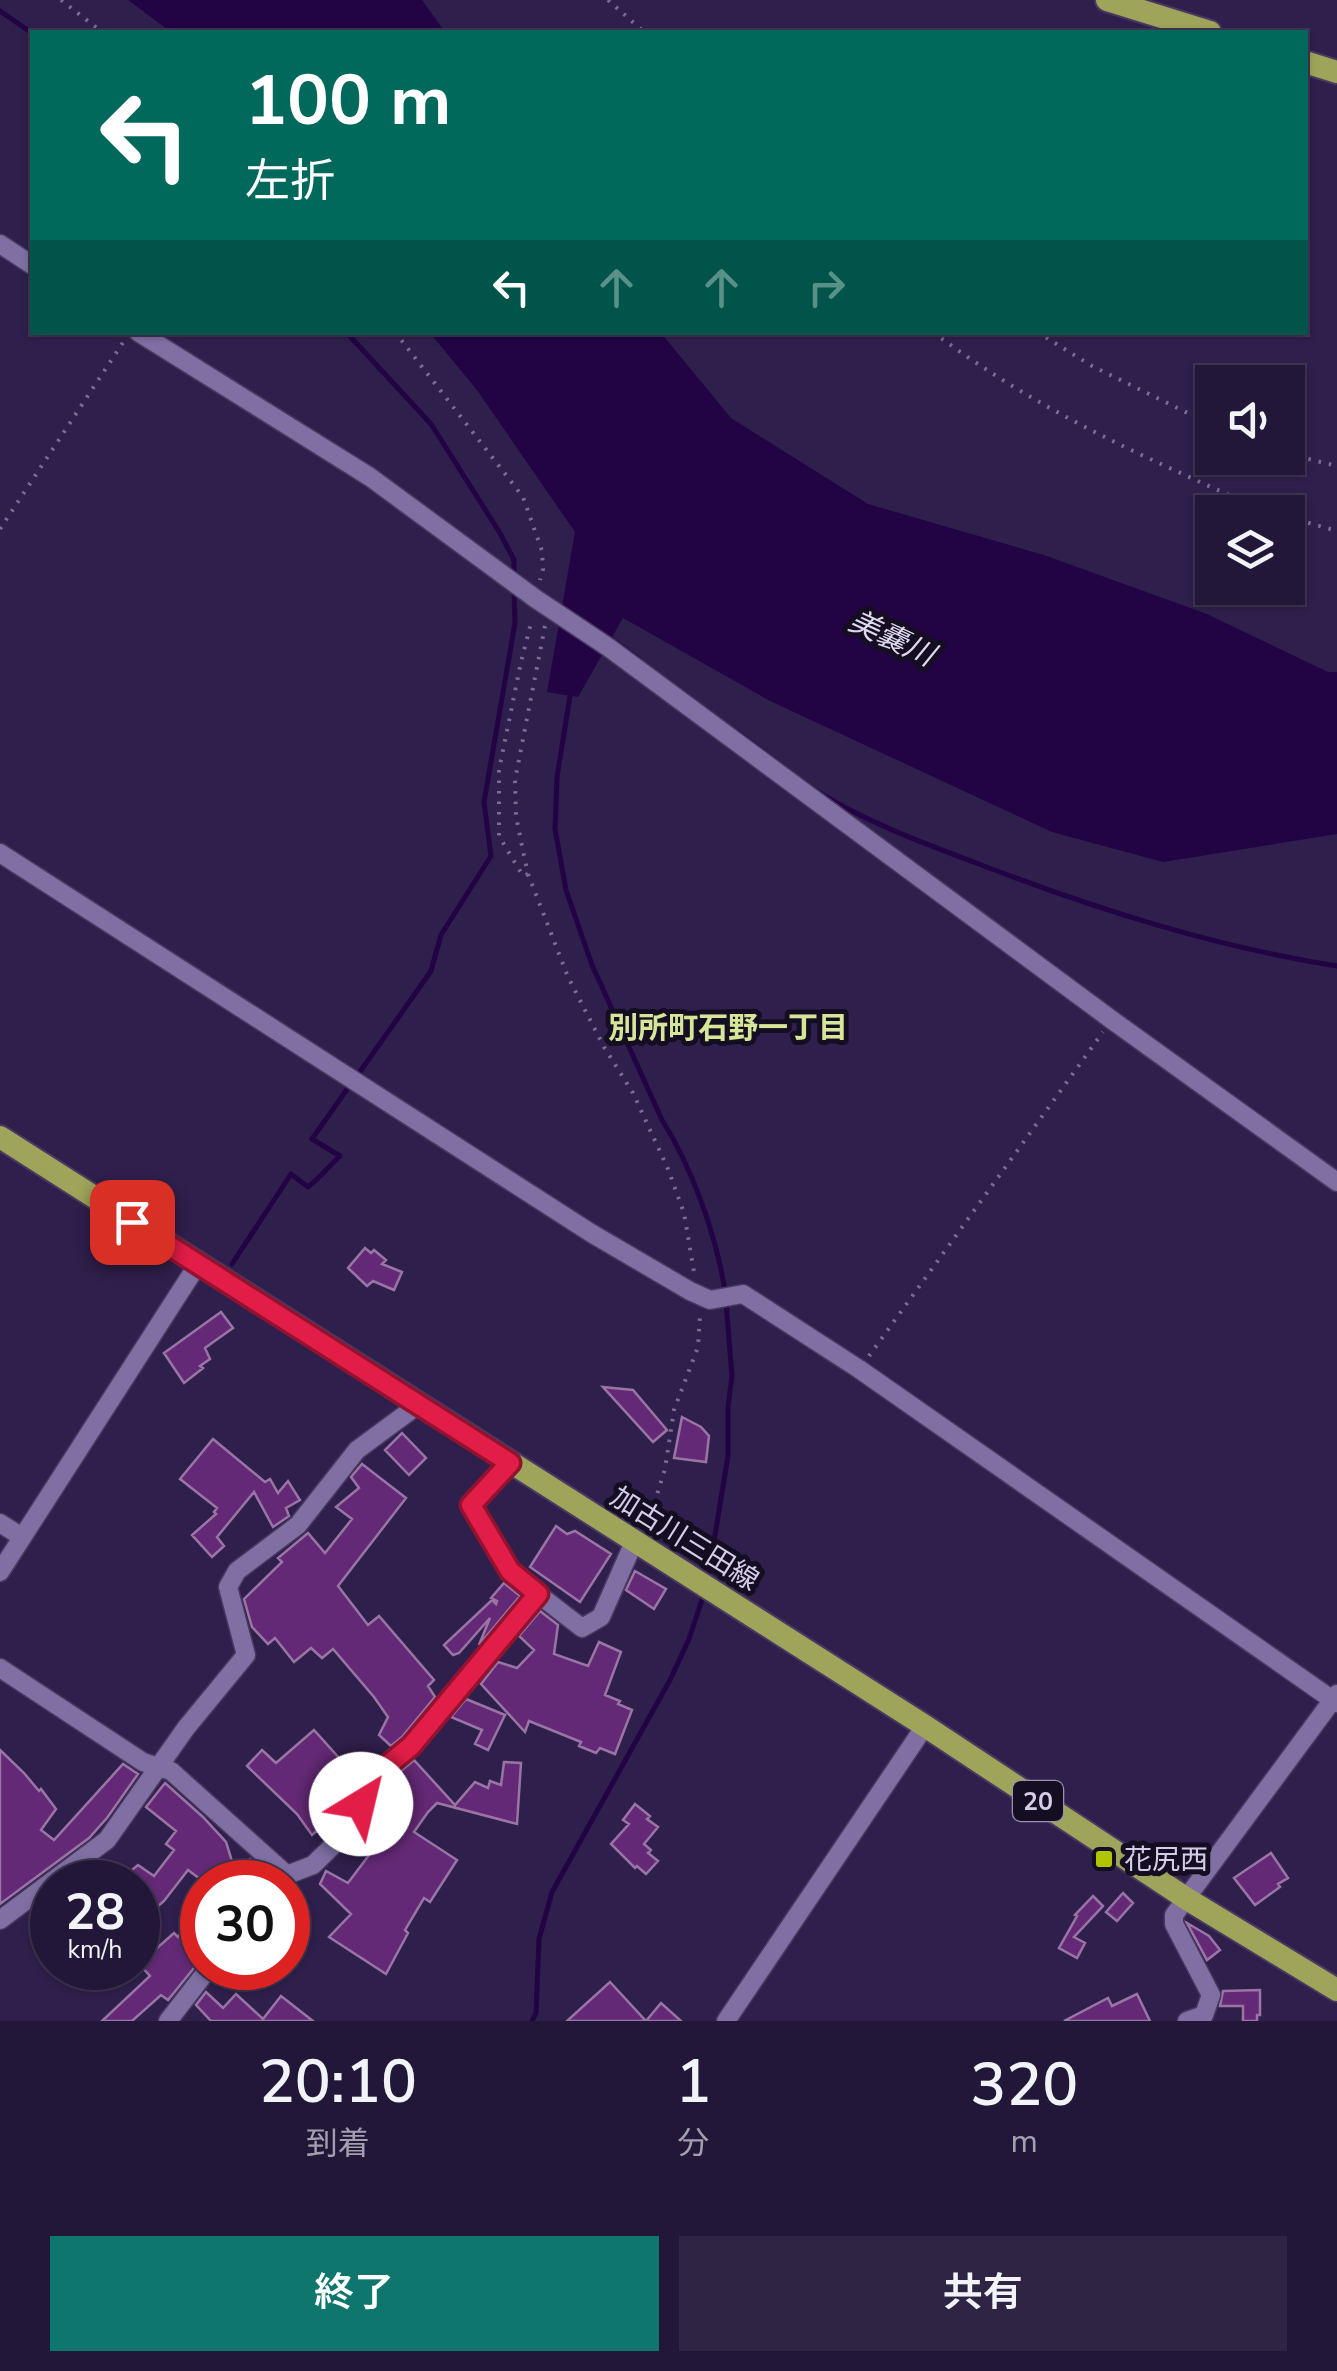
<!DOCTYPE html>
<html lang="ja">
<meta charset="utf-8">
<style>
:root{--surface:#231739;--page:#2f2444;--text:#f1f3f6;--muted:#a39fae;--line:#403653;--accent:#0f766e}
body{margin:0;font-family:"Nunito Sans","Noto Sans JP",sans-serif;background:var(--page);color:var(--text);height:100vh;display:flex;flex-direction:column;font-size:38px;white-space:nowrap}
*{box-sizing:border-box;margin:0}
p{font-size:32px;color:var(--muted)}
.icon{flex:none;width:55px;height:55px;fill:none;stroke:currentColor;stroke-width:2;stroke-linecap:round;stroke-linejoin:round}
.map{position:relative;height:2021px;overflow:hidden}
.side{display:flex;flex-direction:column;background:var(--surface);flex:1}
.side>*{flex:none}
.hud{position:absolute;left:30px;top:30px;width:1278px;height:305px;border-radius:0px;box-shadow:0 2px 8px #0004,0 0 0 2px var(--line);background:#00695c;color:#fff;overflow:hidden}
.controls{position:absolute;left:1195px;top:365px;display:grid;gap:20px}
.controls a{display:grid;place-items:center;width:110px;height:110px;border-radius:0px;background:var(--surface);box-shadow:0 2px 8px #0004,0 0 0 2px var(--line);font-size:50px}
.speed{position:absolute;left:30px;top:1860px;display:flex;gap:20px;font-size:50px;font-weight:700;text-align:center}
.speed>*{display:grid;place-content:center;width:130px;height:130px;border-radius:50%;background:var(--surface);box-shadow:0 2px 8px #0004,0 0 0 2px var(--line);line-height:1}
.speed small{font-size:25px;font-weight:400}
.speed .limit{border:15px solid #d22;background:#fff;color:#111}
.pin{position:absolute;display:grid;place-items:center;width:85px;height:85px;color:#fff;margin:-42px;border-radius:20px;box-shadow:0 5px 15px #0006}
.me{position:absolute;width:110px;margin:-55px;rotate:36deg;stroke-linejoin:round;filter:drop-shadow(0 0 8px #0008)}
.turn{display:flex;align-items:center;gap:35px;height:210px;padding:0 50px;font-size:45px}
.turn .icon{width:130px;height:130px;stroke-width:2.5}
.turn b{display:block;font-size:70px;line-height:85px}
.lanes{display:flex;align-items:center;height:95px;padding:0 50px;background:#0003;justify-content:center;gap:50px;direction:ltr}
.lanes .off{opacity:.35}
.eta{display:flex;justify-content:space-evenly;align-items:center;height:170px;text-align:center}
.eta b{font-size:60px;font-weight:600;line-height:70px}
.cta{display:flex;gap:20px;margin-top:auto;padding:20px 50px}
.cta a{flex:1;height:115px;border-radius:0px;background:var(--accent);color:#fff;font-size:40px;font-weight:600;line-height:115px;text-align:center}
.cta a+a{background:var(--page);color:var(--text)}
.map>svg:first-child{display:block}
.water{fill:#220444}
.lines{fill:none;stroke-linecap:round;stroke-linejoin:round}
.stream{stroke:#220444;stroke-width:5}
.building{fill:#642976;stroke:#9975a4;stroke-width:2.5}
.minor-casing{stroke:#493960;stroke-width:21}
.major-casing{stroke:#493960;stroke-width:26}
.path{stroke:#7a6d93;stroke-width:4;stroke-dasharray:2.5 8;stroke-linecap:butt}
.minor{stroke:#7f6fa3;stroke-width:18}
.major{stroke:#9ea45a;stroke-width:22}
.route-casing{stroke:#92132f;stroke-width:25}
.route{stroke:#e11d48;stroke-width:18}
.poi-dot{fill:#afc504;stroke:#150e22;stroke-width:4}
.labels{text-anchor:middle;stroke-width:10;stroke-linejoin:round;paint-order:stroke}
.shield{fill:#150e22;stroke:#9b93ad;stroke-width:2.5}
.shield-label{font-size:25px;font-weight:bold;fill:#d4cce9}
.street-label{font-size:28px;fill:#d4cce9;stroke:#150e22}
.poi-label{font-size:28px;fill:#d4cce9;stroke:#150e22;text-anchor:start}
.water-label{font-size:30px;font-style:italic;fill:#ded8ef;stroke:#150e22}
.neighbourhood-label{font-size:30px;font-weight:bold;fill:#d6e598;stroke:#150e22}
</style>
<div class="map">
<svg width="1337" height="2021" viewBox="0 0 1337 2021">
<rect width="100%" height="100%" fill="#2f1f4c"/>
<path class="water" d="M128,0h294l23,32h-274z
M430,333h231l70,85 137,86 176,51 163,59 121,58h9v162l-174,28 -111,-30 -282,-131 -147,-83 -45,79 -31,-5 28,-160 -98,-142z"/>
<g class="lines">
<path class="stream" d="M0,11l32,22
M346,332l85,92 69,109 14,27v18
M609,637l31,23
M571,690l-14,87 -2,52 11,61 26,75 70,155c30,47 54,115 63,171
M737,732c32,23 65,52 100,71 47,26 97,44 147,63 115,44 232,81 353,100
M357,1076l74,-105 10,-36 50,-79 -7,-54 31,-179 -1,-34
M232,1264l59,-90 17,13c13,-10 21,-21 32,-31l-28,-17 38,-54
M708,1578l20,-122v-49l4,-31 -6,-74
M532,2021l4,-8 3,-74 13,-47 118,-212 19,-41 15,-45"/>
</g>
<path class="building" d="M365,1248l6,5 3,-3 12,10 -4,4 20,8 -8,18 -21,-9 -6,5 -19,-18z
M221,1312l12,16 -28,20 5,11 -10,7 3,2 -19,15 -20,-30z
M603,1387l30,3 34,40 -14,12z
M682,1417l19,10 8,9 -3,26 -32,-4z
M402,1433l24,25 -17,17 -24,-25z
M213,1439l52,43 5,-3 8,14 10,-12 12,19 -14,8 3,8 -16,11 -19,-35 -37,45 7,9 -12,11 -20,-22 24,-21 -2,-2 3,-4 -37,-29z
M362,1464l44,34 -68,88 30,39 11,-9 55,64 -6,6 7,11 -33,40 -11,9 -12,-11 9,-18 -14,-20 -41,-48 -11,9 -11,-10 -17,14 -19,-24 -7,6 -16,-17 -8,-28 38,-37 -4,-4 30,-25 17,20 27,-34 -16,-12 23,-19 -8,-11z
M556,1526l11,8 8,-3 36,23 -31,48 -50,-35z
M635,1571l31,18 -12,20 -28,-19z
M504,1583l16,13 -41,49 11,-27 -31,35 -6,2 -9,-10 48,-45 4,4 1,-3 -6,-3z
M540,1611l18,14 -4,29 34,12 11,-24 22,10 -16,43 15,6 -2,3 14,6 -17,44 -15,-6 -4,5 -17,-7 2,-4 -52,-21 -4,11 -44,-48 17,-22 19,6 17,-18 -15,-14z
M466,1699l39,16 -17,35 -13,-6 7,-14 -31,-13z
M314,1730l35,39 -10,10 13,12 -7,25 -2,3 -6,-5 -25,21 -15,-21 -50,-48 15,-16 14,13z
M0,1750l24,23 15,18 2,-2 15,20 -15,21 13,10 69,-76 15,10 -31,44 -18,20 -89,66z
M414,1760l41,45 20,-23 13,6 2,-7 11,4 3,-23 17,1 -4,61 -80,-21 -9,9 -14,20 43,28 -27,42 -6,-4 -19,32 3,3 -22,41 -57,-37 22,-23 -31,-30 6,-13 22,12 21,-28 -14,-14 13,-14 7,-27 23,-22 -3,-2z
M165,1783l38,34 23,25 10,32 14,-15 12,10 -12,13h-46l-16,-12 -24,31 -26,23v-42h-21l21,-17 16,11 20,-26 -8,-6 10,-13 -30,-24z
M635,1804l15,12 -3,3 11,8 -14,17 7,6 -3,3 10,8 -12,13 -9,-8 -2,2 -24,-24 18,-20 -6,-4z
M1271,1853l17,25 -10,6 2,3 -25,18 -21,-27z
M1123,1893l10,10 -16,18 -11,-9z
M1093,1896l10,10 -29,31 11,6 -8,15 -18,-10 18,-32 -2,-1z
M192,1918l10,8v32l-34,42 -7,-5 -29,26h-30l48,-45 -11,-12 35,-31 4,4z
M1187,1923l22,13 11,14 -13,10z
M610,1982l36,39 15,-18 20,18h-114z
M1260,1990v25h-3v6h-14v-15h-23l3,-15z
M206,1992l17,16 13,-14 27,25 18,-23 32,25h-102l-15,-16z
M1137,1994l13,27h-86l44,-23 4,8z"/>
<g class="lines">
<g class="minor-casing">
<path id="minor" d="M0,244l32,21
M138,332l232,145 166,122 72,48 504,373 225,162
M0,853l591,380 99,58 20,9 33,-6 116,75 478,334
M510,1463l-39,42 39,66 28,23
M0,1523l22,14
M0,1572l198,-308
M0,1668l143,94 28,9 116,104
M280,1882l7,-7 26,-10 43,-42 11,-40 44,-37 127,-152 44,34 19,-11 33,-75
M0,1920l107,-80 79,-112 60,-73 -18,-68 9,-16 61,-46 59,-75 61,-45
M168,2021l41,-53
M726,2021l199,-295
M1187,2021l17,-6 7,-20 -37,-71v-9l163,-221"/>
</g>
<g class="major-casing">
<path id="major" d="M1107,0l103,32
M1305,62l32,10
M0,1137l925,589 262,173 150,91"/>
</g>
<path class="path" d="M61,0l41,32
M608,0l36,32
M395,332l128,165 19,54 1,18 -3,11
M933,332c70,53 147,95 228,132 37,17 74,35 113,48
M1037,332l55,34 120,59
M1288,454l49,12
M1288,517l49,14
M0,529l124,-188
M545,626l-30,154 1,36 7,35 5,23 40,103 36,70 29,46 35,76 16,44 10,59
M528,874l-5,2 -24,-40v-66l22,-108 11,-43
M869,1356l234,-324
M645,1522l9,-18 11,-35 9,-59 24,-63 2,-32"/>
<use href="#minor" class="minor"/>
<use href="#major" class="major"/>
</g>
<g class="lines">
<g class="route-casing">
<path id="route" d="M132,1222l378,241 -39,42 39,66 28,23 -127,152 -45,37 -5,21"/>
</g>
<use href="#route" class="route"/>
</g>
<rect class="poi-dot" x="1094" y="1849" width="20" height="20" rx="5"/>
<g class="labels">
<rect class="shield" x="1013" y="1781" width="50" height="40" rx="8"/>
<g class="shield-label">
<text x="1038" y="1810">20</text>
</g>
<g class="street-label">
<text transform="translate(685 1538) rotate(32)" y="10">加古川三田線</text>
</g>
<g class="poi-label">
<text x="1124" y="1869">花尻西</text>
</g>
<g class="water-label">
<text transform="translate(892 638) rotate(25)" y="10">美嚢川</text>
</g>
<g class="neighbourhood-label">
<text x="728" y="1038">別所町石野一丁目</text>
</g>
</g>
</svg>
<div class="controls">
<a><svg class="icon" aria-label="sound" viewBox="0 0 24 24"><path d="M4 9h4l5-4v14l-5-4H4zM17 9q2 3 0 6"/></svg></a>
<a><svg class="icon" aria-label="layers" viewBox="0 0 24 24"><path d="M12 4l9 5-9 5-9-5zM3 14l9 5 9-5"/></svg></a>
</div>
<div class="speed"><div>28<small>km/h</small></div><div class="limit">30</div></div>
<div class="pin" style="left:132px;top:1222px;background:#d93025"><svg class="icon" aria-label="arrive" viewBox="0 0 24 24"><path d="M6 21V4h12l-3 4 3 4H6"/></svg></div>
<svg class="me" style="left:361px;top:1804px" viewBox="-20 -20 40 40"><circle r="19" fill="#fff"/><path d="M0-13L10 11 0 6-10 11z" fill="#e11d48"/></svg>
<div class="hud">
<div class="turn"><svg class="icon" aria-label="left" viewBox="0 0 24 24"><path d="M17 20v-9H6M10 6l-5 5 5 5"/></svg><div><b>100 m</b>左折</div></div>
<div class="lanes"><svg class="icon" aria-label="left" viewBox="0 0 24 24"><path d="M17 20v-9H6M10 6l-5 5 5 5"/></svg><svg class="icon off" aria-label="ahead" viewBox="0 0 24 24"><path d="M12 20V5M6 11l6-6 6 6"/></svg><svg class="icon off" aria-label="ahead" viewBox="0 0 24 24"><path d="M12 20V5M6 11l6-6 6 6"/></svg><svg class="icon off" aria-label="right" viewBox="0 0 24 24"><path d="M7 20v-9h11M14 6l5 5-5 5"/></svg></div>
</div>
</div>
<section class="side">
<div class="eta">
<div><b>20:10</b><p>到着</p></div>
<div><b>1</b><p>分</p></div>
<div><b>320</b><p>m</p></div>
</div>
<div class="cta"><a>終了</a><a>共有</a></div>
</section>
